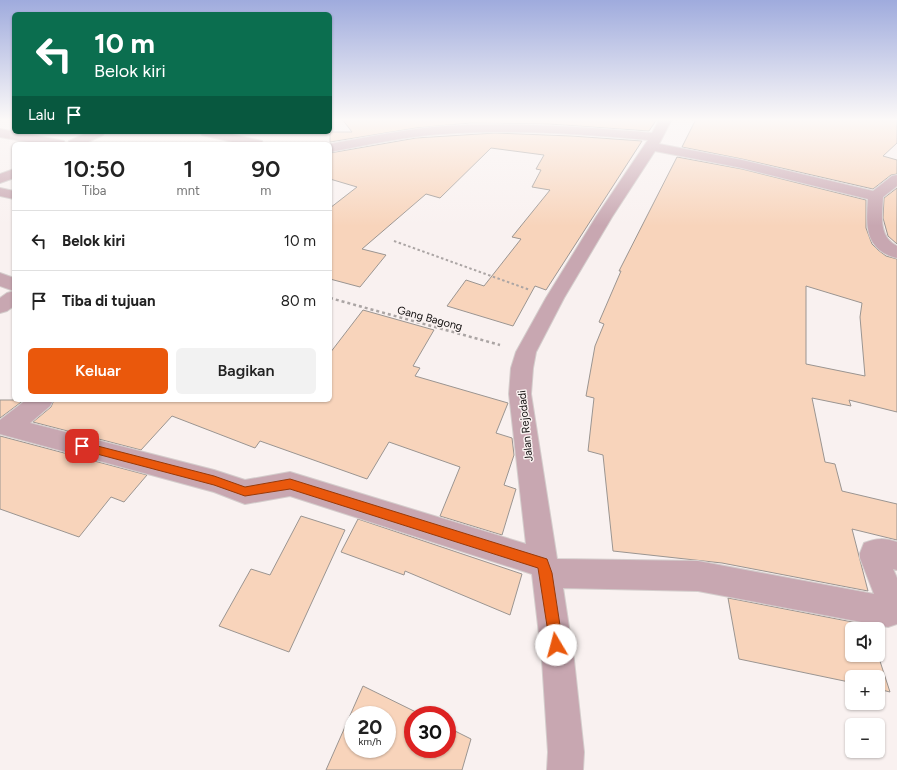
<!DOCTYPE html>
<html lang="id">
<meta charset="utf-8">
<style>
:root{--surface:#fff;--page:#f2f2f2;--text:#222;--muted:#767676;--line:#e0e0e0;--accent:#ea580c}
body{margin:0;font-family:Figtree,sans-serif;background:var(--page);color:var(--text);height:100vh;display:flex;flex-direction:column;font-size:15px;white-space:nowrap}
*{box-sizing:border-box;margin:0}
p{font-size:13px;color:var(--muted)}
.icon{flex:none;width:22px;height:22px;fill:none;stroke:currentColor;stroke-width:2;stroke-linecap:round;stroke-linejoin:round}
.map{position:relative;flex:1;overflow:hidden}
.panel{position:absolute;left:12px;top:142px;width:320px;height:260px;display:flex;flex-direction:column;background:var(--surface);border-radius:6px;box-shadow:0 1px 3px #0004}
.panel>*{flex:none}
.hud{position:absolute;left:12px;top:12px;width:320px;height:122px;border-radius:6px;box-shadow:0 1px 3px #0004;background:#0b6e4f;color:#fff;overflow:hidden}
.controls{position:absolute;left:845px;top:622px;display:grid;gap:8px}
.controls a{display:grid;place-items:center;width:40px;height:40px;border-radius:6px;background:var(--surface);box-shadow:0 1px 3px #0004;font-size:20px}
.speed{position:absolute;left:344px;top:706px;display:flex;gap:8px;font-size:20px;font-weight:700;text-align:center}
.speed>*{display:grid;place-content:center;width:52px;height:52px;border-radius:50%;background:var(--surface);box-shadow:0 1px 3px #0004;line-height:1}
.speed small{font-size:10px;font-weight:400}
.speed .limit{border:6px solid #d22;background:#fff;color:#111}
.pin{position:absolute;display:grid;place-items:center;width:34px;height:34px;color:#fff;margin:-17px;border-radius:8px;box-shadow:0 2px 6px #0006}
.me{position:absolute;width:44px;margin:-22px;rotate:352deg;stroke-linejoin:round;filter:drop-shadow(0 0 3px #0008)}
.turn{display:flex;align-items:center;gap:14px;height:84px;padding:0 16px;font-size:18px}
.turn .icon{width:52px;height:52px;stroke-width:2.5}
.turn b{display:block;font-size:28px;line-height:34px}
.then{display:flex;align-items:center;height:38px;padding:0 16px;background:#0003;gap:8px;font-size:15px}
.eta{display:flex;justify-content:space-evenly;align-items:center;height:68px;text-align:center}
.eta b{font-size:24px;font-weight:600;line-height:28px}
.button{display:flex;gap:8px;margin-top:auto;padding:8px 16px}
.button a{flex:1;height:46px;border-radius:6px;background:var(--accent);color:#fff;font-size:16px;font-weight:600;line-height:46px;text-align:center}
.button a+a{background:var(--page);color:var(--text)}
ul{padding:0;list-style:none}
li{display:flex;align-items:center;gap:12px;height:60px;padding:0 16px;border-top:1px solid var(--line)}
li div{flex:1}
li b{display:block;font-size:15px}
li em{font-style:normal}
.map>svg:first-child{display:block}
.building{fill:#f8d4bb;stroke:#9b9591;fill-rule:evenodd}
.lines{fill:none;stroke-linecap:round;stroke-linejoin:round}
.street-casing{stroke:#d4cdcc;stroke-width:2}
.path-far1{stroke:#aba5a4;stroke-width:2;stroke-dasharray:2.5 2.5;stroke-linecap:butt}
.path{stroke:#aba5a4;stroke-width:2.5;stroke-dasharray:3 3;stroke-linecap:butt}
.street{fill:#c8a7b1;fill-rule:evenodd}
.route{fill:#ea580c;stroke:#983908}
.labels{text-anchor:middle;stroke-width:3;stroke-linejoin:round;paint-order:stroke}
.street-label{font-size:11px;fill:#100d0d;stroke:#f9f1f0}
</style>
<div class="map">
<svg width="897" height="770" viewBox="0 0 897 770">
<rect width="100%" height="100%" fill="#f9f1f0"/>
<path class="building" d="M342,119h315l-8,12 -100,-7 -78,-1 -55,5 -86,14v-10h22z
M696,119h201v24l-14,13 14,4v14l-6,1 -18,14 -131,-30 -60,-12z
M495,133l76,3 71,5 -96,149 -11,-4 -22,40 -66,-20 19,-26 18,6 37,-47 -9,-2 38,-47 -18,-3 9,-17 -5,-1 8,-14 -53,-7 -51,50 -14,-4 -64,55 24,6 -26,32 -30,-8v-71l27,-21 -27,-8v-26l86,-15z
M677,157l65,12 124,31v28l6,16 6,6 8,6 11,3v153l-48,-12 2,6 -39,-8 13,64 10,2 7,27 55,13v36l-45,-11 16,62 -146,-28 -109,-12 -10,-96 -15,-4 6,-53 -8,-2 9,-50 9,-22 -5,-2 22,-51h-2zM806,286l56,17 -2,14 5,59 -59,-12z
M897,188v56l-9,-8 -5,-18 1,-20z
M363,310l71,20 -21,36 7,2 -5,8 93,27 -12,30 16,5 2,17 -10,30 12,4 -14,46 -62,-19 20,-49 -71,-25 -22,37 -107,-38 -5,7 -83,-32 -31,34 -108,-28 18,-15 3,-7h276v-47z
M0,400h24l-24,18z
M0,436l147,39 -23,27 -13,-5 -32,40 -79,-28z
M301,516l44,14 -56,122 -70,-26 32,-57 19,6z
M358,519l164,55 -12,41 -105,-44 -1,4 -63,-23z
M728,598l140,27 1,4h-17v26h26l12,37 -12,-3v-12h-26v7h-3v-2l-110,-23z
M363,686l59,29h-9v34h34v-22l24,12 -9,31h-136zM353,715h34v34h-34z"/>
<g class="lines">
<g class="street-casing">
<path id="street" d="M660,119h12l-13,25 83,16 131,31 19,-15 5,-1v11l-14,11c-1,18 -5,40 14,49v12c-32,-8 -31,-32 -29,-59l-126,-31 -87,-17 -43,66 -48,81 -28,54 -3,16 -2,26 26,165 141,2 176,33 -14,-36v-5l4,-10c13,-5 20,-5 33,-1v28l-4,-1 4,9v46l-9,3 -190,-36 -135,-3 11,72 10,92 -1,18h-36l1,-18 -6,-92 -10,-86 -242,-78 -45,8 -31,-12 -214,-58v-14l26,-20h27l-3,6 -20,17 184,47 31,10 45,-8 236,72 -17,-150 2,-26 5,-16 30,-54 50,-81 52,-77c-68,-6 -136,-11 -204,-6 -38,2 -76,11 -114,18v-8c38,-7 76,-15 115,-18 69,-4 138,1 207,7z
M0,129l59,11 5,1 1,3h-26l-39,-7z
M89,132h16l-2,3 -19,9h-16l1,-3z
M200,132h22l40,9 1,3h-22l-39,-9z
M14,169v9l-14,5v-9z
M0,188l14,3v8l-14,-3z
M0,273l14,5v13l-14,-5z
M14,291v15l-7,5 -7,2v-15l7,-5z"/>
</g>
<path class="path-far1" d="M394,241l136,49"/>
<path class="path" d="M330,298l170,47"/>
<use href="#street" class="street"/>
</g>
<linearGradient id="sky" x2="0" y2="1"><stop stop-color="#9fabdd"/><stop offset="0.53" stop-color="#fcf9f8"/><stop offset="1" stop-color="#fcf9f8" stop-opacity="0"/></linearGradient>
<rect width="897" height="226" fill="url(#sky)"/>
<path class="route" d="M82,442l132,34 31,11 45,-8 257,80 5,14 11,72 -2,5 -5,2 -4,-2 -2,-5 -12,-77 -248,-79 -45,7 -31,-11 -136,-36 -1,-3 1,-3z"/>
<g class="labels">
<g class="street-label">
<text transform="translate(430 318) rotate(15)" y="4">Gang Bagong</text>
<text transform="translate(525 426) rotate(-96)" y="4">Jalan Rejodadi</text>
</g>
</g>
</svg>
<div class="controls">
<a><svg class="icon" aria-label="sound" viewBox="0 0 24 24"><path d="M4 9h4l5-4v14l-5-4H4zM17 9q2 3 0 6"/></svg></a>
<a>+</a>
<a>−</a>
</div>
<div class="speed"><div>20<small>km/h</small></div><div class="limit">30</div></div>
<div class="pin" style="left:82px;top:446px;background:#d93025"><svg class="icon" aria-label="arrive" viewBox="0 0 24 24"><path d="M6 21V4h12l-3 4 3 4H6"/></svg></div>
<svg class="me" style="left:556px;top:645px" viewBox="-20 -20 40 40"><circle r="19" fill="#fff"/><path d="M0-13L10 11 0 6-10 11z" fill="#ea580c"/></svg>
<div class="hud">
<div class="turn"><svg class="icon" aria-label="left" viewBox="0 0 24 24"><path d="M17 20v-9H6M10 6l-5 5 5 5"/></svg><div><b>10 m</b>Belok kiri</div></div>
<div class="then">Lalu<svg class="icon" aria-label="arrive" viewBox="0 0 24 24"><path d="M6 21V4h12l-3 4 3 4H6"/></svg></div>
</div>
<section class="panel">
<div class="eta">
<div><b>10:50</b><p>Tiba</p></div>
<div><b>1</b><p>mnt</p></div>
<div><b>90</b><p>m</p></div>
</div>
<ul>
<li><svg class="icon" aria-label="left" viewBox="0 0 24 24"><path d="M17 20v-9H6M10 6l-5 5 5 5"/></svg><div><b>Belok kiri</b></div><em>10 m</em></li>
<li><svg class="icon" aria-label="arrive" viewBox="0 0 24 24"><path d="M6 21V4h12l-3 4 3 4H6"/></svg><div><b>Tiba di tujuan</b></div><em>80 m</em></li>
</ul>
<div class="button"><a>Keluar</a><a>Bagikan</a></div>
</section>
</div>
